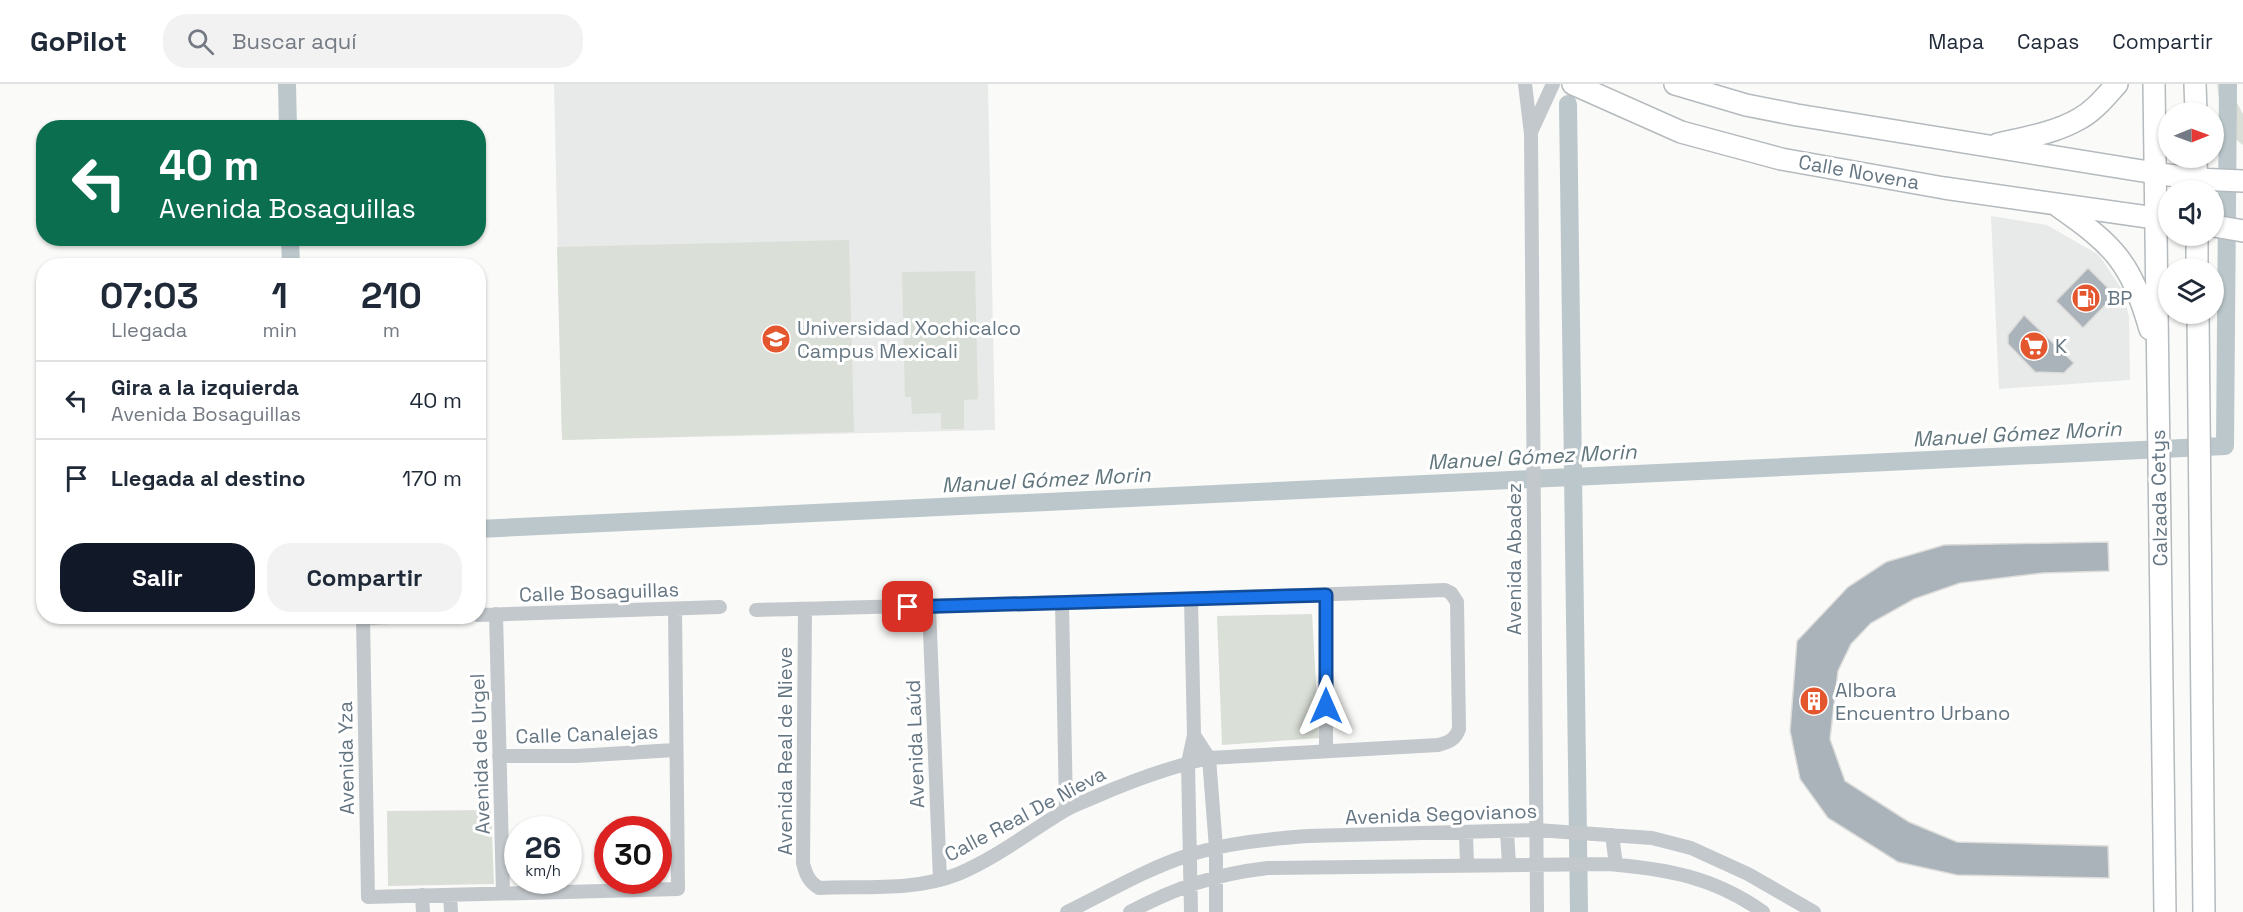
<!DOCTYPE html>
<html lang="es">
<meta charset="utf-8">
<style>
:root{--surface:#fff;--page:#f2f2f3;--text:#1f2937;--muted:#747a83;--line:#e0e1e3;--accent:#111827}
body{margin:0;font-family:"Space Grotesk",sans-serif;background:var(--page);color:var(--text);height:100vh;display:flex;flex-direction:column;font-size:22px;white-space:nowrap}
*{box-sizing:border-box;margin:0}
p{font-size:20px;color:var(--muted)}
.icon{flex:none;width:33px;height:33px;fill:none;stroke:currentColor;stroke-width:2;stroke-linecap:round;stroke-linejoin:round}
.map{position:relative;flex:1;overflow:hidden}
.drawer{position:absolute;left:36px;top:174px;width:450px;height:366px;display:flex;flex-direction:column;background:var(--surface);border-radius:24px;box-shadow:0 2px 4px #0004}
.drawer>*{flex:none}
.hud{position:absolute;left:36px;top:36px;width:450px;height:126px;border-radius:24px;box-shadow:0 2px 4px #0004;background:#0b6e4f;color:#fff;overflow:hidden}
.needle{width:39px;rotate:89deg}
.controls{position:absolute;left:2158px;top:18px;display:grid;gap:12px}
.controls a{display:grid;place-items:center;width:66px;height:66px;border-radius:50%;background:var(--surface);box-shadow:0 2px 4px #0004;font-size:30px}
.speed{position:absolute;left:504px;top:732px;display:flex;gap:12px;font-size:30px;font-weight:700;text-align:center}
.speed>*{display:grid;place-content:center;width:78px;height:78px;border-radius:50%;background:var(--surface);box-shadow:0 2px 4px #0004;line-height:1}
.speed small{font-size:15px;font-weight:400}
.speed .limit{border:9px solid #d22;background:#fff;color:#111}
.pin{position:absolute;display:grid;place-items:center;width:51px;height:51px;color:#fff;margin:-26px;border-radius:12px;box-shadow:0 3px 9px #0006}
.me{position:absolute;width:66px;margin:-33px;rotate:0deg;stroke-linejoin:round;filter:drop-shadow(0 0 4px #0008)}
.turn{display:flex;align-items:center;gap:21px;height:126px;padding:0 24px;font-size:27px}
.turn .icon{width:78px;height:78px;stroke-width:2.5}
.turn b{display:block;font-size:42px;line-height:51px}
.eta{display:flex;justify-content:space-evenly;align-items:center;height:102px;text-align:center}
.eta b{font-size:36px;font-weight:600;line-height:42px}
.cta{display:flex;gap:12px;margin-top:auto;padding:12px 24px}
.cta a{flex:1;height:69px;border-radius:24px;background:var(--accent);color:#fff;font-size:24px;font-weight:600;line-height:69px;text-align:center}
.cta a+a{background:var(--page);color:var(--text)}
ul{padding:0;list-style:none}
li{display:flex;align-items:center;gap:18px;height:78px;padding:0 24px;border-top:2px solid var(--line)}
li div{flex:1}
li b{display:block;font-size:22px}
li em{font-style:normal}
header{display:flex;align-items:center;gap:36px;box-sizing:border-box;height:84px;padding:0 30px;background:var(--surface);border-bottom:2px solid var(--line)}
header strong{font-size:28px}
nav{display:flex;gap:33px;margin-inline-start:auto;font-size:21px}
.search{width:420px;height:54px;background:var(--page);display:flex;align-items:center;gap:15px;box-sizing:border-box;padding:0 21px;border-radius:24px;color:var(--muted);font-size:22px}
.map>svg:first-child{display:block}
.built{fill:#e8e9e9}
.green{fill:#dadfd7}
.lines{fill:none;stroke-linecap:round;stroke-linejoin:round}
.canal{stroke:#bbc7cb;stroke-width:18}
.building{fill:#aab3b9;stroke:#dcdcda;stroke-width:1.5}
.primary-casing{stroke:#b5babe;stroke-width:24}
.street{stroke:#c3c8cc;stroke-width:14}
.primary{stroke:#fff;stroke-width:21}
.route-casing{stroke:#114b97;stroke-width:15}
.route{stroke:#1a73e8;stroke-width:10}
.labels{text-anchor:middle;stroke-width:6;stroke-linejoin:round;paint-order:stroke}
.street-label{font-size:20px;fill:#657683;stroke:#fff}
.poi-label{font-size:20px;fill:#657683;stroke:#fff;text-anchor:start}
.water-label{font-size:21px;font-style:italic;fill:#60757c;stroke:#fff}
</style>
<header>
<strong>GoPilot</strong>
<div class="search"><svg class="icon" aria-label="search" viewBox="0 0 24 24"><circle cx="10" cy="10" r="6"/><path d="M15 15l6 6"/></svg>Buscar aquí</div>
<nav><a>Mapa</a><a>Capas</a><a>Compartir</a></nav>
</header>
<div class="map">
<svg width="2243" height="828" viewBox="0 0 2243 828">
<rect width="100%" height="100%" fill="#fafaf8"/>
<path class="built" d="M554,0h434l7,346 -433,10z
M1991,132l56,9 52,30 24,36 6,26 1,63 -131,9z"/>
<path class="green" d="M2217,0h13l1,8 12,22v31c-19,-14 -24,-39 -26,-61z
M849,156l5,192 -292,8 -5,-193z
M975,187l3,128 -14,1v29h-23v-16l-29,1 -1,-17h-6l-3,-125z
M1312,530l7,124 -97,7 -5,-129z
M491,726l3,74 -106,2 -1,-75z"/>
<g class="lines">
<path class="canal" d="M287,0l1,44
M1568,20l11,808
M290,154l1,28
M478,445l1747,-83 3,-362"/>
</g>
<path class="building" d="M2088,184l27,27 -32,33 -27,-27z
M2024,231l50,48 -10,10 -29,-1 -27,-28v-9z
M2108,458l1,29 -66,2 -83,10 -46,16 -43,24 -20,21 -13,27 -8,68 15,42 64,41 48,20 151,4 1,32 -152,-3 -59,-13 -70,-44 -28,-39 -10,-48 7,-90 51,-54 38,-25 58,-17z"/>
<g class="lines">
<g class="primary-casing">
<path id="primary" d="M1573,0l108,48 100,27 163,29 225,32
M1675,0l71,21 51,10 358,58 41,6 47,2
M2154,0l11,828
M2195,0l1,28
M1998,60c26,-6 57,-11 81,-25 15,-8 26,-22 38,-35
M2196,74l1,32
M2059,123c56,39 72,56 91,122
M2214,142l29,5
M2197,152v32
M2198,230l6,598"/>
</g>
<path class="street" d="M1525,0l6,50 6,778
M1531,48l22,-48
M1326,511v156
M1191,515l3,136 -6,28 3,149
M1062,518l4,208
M929,523l11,273
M756,526c230,-6 459,-11 689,-20l6,3 6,9 2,127c-4,11 -10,13 -21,16l-229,13c-39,9 -75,22 -112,38 -11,5 -23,9 -33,15 -35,21 -68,47 -106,63 -42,17 -94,12 -139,14 -10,-6 -13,-13 -16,-25l2,-254
M496,530l7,279
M478,531l242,-8
M415,532l-52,2 5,279 310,-8 -3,-280
M1194,651l15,23 7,90v64
M499,672h77l99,-6
M1507,748l2,32
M1466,749l1,32
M1612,751l4,30
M422,811l1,17
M450,811l1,17
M1067,828c41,-20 79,-43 122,-57 38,-12 79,-16 119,-19l228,-6 116,8 39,10 57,26 66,38
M1130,828c47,-25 86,-38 138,-44l341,-4c58,5 105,13 154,48"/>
<use href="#primary" class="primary"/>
</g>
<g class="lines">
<g class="route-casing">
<path id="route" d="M908,523l418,-12v111"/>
</g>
<use href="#route" class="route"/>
</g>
<defs>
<g id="fuel-disc" transform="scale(1.5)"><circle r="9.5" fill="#e4572e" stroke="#fff"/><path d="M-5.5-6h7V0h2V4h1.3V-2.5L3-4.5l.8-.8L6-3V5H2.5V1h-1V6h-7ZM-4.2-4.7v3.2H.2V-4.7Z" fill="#fff"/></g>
<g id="university-disc" transform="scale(1.5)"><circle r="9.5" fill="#e4572e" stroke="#fff"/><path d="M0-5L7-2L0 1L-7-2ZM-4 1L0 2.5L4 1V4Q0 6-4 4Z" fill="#fff"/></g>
<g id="supermarket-disc" transform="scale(1.5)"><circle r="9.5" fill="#e4572e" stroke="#fff"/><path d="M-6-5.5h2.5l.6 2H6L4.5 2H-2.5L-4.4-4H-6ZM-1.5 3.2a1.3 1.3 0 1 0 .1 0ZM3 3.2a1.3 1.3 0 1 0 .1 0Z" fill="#fff"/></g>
<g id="building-disc" transform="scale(1.5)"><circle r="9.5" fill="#e4572e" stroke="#fff"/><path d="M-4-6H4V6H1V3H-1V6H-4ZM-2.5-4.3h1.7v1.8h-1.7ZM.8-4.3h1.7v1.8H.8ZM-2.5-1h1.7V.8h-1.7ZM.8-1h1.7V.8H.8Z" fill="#fff"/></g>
</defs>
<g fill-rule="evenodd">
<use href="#fuel-disc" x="2086" y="214"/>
<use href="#university-disc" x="776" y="255"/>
<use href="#supermarket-disc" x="2034" y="262"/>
<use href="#building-disc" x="1814" y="617"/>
</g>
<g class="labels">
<g class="street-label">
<text transform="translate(1859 88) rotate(10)" y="7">Calle Novena</text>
<text transform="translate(2159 414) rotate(-91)" y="7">Calzada Cetys</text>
<text transform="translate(1514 475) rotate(-90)" y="7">Avenida Abadez</text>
<text transform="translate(599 508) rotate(-2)" y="7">Calle Bosaguillas</text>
<text transform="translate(587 650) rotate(-2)" y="7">Calle Canalejas</text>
<text transform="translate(915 660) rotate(-92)" y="7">Avenida Laúd</text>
<text transform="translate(785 667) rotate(-90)" y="7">Avenida Real de Nieve</text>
<text transform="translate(480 670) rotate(-92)" y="7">Avenida de Urgel</text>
<text transform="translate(346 674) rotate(-91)" y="7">Avenida Yza</text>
<text transform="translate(1025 730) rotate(-28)" y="7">Calle Real De Nieva</text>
<text transform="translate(1441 730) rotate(-2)" y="7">Avenida Segovianos</text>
</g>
<g class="poi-label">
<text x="2107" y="221">BP</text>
<text x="797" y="251">Universidad Xochicalco<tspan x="797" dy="23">Campus Mexicali</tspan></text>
<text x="2055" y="269">K</text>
<text x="1835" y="613">Albora<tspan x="1835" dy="23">Encuentro Urbano</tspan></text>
</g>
<g class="water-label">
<text transform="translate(2017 350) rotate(-3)" y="7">Manuel Gómez Morin</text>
<text transform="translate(1532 373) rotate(-3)" y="7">Manuel Gómez Morin</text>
<text transform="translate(1046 396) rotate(-3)" y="7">Manuel Gómez Morin</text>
</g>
</g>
</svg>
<div class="controls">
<a><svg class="needle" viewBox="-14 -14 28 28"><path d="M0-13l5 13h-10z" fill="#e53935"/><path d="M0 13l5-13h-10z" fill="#747a83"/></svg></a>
<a><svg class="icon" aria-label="sound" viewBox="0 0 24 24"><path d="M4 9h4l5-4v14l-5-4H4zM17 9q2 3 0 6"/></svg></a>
<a><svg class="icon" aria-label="layers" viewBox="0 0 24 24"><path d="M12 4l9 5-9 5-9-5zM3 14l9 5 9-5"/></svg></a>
</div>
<div class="speed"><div>26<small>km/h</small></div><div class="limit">30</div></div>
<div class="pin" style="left:908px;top:523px;background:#d93025"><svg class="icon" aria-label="arrive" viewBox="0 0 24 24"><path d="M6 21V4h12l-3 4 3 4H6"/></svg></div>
<svg class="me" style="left:1326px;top:622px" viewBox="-20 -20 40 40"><path d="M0-17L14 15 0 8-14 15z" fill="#1a73e8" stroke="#fff" stroke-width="4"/></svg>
<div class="hud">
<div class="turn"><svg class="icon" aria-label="left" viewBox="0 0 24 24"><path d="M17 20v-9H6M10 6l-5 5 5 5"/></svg><div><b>40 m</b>Avenida Bosaguillas</div></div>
</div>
<section class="drawer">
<div class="eta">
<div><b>07:03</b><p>Llegada</p></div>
<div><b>1</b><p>min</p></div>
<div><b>210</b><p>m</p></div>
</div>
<ul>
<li><svg class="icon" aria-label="left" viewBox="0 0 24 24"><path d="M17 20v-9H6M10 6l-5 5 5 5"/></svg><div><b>Gira a la izquierda</b><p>Avenida Bosaguillas</p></div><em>40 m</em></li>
<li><svg class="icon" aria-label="arrive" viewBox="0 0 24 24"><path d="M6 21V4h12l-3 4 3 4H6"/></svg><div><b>Llegada al destino</b></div><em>170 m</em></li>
</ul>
<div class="cta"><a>Salir</a><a>Compartir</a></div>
</section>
</div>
